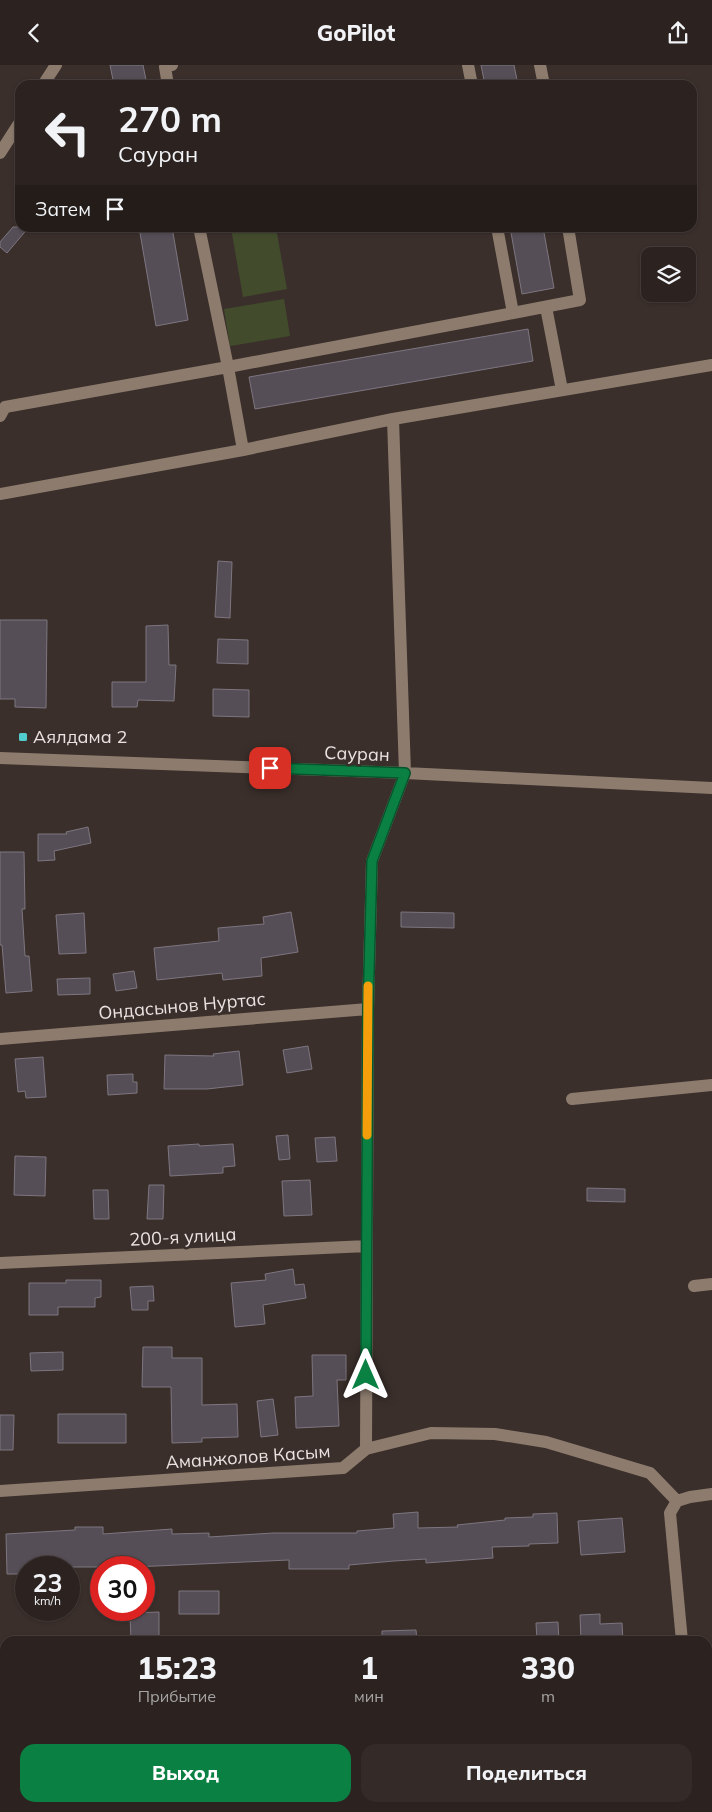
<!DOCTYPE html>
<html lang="ru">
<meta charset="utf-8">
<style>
:root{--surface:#2c2320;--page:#342b29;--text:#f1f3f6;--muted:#a6a4a5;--line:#48403e;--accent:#0b8043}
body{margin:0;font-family:Mulish,sans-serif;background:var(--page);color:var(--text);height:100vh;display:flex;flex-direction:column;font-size:19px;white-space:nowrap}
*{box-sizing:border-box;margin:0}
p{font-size:16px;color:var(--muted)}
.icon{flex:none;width:28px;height:28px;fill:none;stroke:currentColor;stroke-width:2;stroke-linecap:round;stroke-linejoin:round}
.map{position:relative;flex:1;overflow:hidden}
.details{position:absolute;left:0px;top:1571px;width:712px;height:176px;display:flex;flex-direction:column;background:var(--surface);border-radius:15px 15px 0 0;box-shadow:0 1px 4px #0004,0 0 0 1px var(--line)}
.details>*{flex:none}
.banner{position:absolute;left:15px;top:15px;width:682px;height:152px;border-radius:15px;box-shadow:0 1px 4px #0004,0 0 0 1px var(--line);background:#2c2320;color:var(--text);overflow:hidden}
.fabs{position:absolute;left:641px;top:182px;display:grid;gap:10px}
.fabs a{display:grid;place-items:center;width:55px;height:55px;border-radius:10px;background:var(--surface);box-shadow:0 1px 4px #0004,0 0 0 1px var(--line);font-size:25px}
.speed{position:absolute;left:15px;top:1491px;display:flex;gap:10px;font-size:25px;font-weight:700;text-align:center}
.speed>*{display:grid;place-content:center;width:65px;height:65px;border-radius:50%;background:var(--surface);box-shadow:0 1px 4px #0004,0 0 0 1px var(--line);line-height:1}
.speed small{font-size:12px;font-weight:400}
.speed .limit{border:8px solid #d22;background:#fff;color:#111}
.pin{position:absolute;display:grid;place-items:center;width:42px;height:42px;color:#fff;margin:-21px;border-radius:10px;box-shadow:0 2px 8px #0006}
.me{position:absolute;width:55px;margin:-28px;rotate:0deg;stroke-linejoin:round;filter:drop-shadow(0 0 4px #0008)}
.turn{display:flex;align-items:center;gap:18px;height:105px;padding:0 20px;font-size:22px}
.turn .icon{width:65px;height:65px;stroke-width:2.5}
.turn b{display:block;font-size:35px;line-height:42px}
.then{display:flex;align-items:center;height:48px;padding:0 20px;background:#0003;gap:10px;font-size:19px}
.eta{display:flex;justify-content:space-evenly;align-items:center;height:85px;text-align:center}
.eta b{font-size:30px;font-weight:800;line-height:35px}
.button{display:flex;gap:10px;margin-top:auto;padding:10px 20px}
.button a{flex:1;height:58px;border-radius:15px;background:var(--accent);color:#fff;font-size:20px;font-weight:800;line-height:58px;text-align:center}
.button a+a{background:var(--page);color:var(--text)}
header{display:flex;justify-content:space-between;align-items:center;height:65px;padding:0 20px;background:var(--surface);font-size:22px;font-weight:800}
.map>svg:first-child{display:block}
.green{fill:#424c2d}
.building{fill:#554e57;stroke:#7d7680}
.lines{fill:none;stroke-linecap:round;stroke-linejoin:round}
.minor{stroke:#8d7c6e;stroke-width:12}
.route-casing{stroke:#07532c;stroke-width:12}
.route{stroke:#0b8043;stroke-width:9}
.slow{stroke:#f59e0b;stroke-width:9}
.poi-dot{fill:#52cdcd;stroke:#3a2f2b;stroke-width:2}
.labels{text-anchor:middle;stroke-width:5;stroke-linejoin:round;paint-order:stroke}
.poi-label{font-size:18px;fill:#eae3e1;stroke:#3a2f2b;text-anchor:start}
.street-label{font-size:18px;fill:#eae3e1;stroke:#3a2f2b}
</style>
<header><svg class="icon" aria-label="back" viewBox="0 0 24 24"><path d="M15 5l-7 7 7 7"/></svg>GoPilot<svg class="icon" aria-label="share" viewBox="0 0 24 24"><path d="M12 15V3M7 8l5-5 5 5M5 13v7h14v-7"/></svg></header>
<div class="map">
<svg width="712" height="1747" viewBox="0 0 712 1747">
<rect width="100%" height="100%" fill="#3a2f2b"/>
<path class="green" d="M231,163h45l11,61 -44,8z
M284,234l6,37 -60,10 -6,-37z"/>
<path class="building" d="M110,0h33l4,20h-33z
M481,0h33l4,20h-33z
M13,162h16l-22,26 -7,-6v-5z
M139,162h33l16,93 -32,6z
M510,162h33l11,61 -32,6z
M528,264l5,32 -278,48 -6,-32z
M218,496l14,1 -2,56 -15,-1z
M0,555h47l-1,88 -31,-1v-8h-15z
M168,560l1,40h7l-2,36 -36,-1 -1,7h-25v-25h34v-56z
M218,574l30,1v24l-31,-1z
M213,624l36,1v27l-36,-1z
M88,762l3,16 -37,8 1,9 -17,1v-27h29l-1,-2z
M0,787h24l1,57h-3l3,47h4l3,35 -26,2 -4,-48h-2z
M291,847l7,40 -37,6 1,18 -39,4 -1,-7 -65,7 -3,-32 65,-7 -1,-13 46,-4 -1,-7z
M401,847l53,1v15l-53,-1z
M84,848l2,40 -27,1 -3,-39z
M134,906l3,17 -21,3 -3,-17z
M90,913v16l-32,1 -1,-16z
M308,981l4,23 -25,4 -4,-23z
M239,986l4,34 -36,4h-43l1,-34 49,1 -1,-2z
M43,992l3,40 -20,1 -1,-7 -7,1 -3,-33z
M133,1009v8h4v11l-29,2 -1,-20z
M288,1070l2,24 -11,1 -3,-24z
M335,1072l2,24 -20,1 -2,-24z
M199,1079v2l34,-2 2,22 -12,1v6l-53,3 -2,-30z
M15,1091l31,1 -1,39 -31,-1z
M310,1115l2,35 -28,1 -2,-35z
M149,1120h15l-1,34h-16z
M587,1123l38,1v13l-38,-1z
M93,1125h15l1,29h-15z
M293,1204l2,16 9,-1 2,14 -43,7 2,19 -30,3 -4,-44 35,-3 -1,-6z
M66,1215h35v17l-6,1v9h-37v8h-29v-32h37z
M153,1221l1,15h-6v9h-16l-2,-23z
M143,1282h29v11h30v47l35,-1 1,33 -36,1v4l-30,1 -1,-56h-29z
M63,1287v18l-32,1 -1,-18z
M312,1290h34v25h-9l2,46 -43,2 -1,-31 18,-1z
M273,1334l5,36 -17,2 -4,-36z
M58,1349h68v29h-68z
M0,1350h14l-1,35h-13z
M418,1447v16l40,-1 -1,-2 48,-5v-2l28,-1v-3l24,-1 1,30 -29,1v2l-37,1 1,11 -67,5v-4l-32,2 -45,4v4h-60v-9l-155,7h-108v7h-19l-1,-40 69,-4v-3h28v7l69,-5v5l37,-1v4l64,-4h84v-2l37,-3 -1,-14z
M622,1453l3,34 -44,3 -3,-34z
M179,1526h40v23h-40z
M159,1547v29h-28l-1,-28z
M600,1549v10l22,-1 1,18h-42l-1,-26z
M558,1557l1,19h-22l-1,-18z
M416,1565l1,11h-35v-10z"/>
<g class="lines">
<path class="minor" d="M468,0l4,20
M540,0l4,20
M43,20l13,-20
M168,20l-3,-18 7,-2
M0,88l20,-31
M199,162l29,140 15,83
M546,242l16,83
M513,248l67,-13 -12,-73
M0,351l5,-9 223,-40 285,-54 -16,-86
M0,429l243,-44 150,-31 319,-54
M0,693l405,15 307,15
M0,974l368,-30
M572,1034l140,-14
M0,1198l367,-17
M694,1221l18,-2
M366,1384l2,-440 4,-148 33,-88 -12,-354
M0,1426l343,-23 23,-19 65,-16 64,1 51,8 104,31 27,28 13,-4 22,-3
M677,1436l-7,12 12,128
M708,1650h4
M0,1675h5
M698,1742l1,5"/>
</g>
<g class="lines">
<g class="route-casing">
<path id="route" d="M270,703l135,5 -33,88 -4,148 -2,366"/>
</g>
<use href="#route" class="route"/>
<path class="slow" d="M367,1070l1,-149"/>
</g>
<rect class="poi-dot" x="18" y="667" width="10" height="10" rx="2.5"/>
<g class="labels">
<g class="poi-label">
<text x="33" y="678">Аялдама 2</text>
</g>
<g class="street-label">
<text transform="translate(357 689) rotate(2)" y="6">Сауран</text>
<text transform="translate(182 941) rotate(-5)" y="6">Ондасынов Нуртас</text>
<text transform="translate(183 1172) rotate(-3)" y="6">200-я улица</text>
<text transform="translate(248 1392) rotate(-4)" y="6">Аманжолов Касым</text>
</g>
</g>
</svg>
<div class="fabs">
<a><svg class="icon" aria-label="layers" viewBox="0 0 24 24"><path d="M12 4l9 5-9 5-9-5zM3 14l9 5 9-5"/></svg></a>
</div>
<div class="speed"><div>23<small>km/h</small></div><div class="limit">30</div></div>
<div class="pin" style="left:270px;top:703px;background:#d93025"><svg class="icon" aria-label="arrive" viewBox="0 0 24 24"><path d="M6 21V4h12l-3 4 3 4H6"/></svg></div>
<svg class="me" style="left:366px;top:1310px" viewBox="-20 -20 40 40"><path d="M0-17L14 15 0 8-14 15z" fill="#0b8043" stroke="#fff" stroke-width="4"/></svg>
<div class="banner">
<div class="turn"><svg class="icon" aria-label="left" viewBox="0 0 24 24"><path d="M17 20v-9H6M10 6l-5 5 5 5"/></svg><div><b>270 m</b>Сауран</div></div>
<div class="then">Затем<svg class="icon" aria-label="arrive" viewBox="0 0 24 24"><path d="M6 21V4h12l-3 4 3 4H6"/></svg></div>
</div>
<section class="details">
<div class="eta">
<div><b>15:23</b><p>Прибытие</p></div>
<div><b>1</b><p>мин</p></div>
<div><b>330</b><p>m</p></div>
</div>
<div class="button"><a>Выход</a><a>Поделиться</a></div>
</section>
</div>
